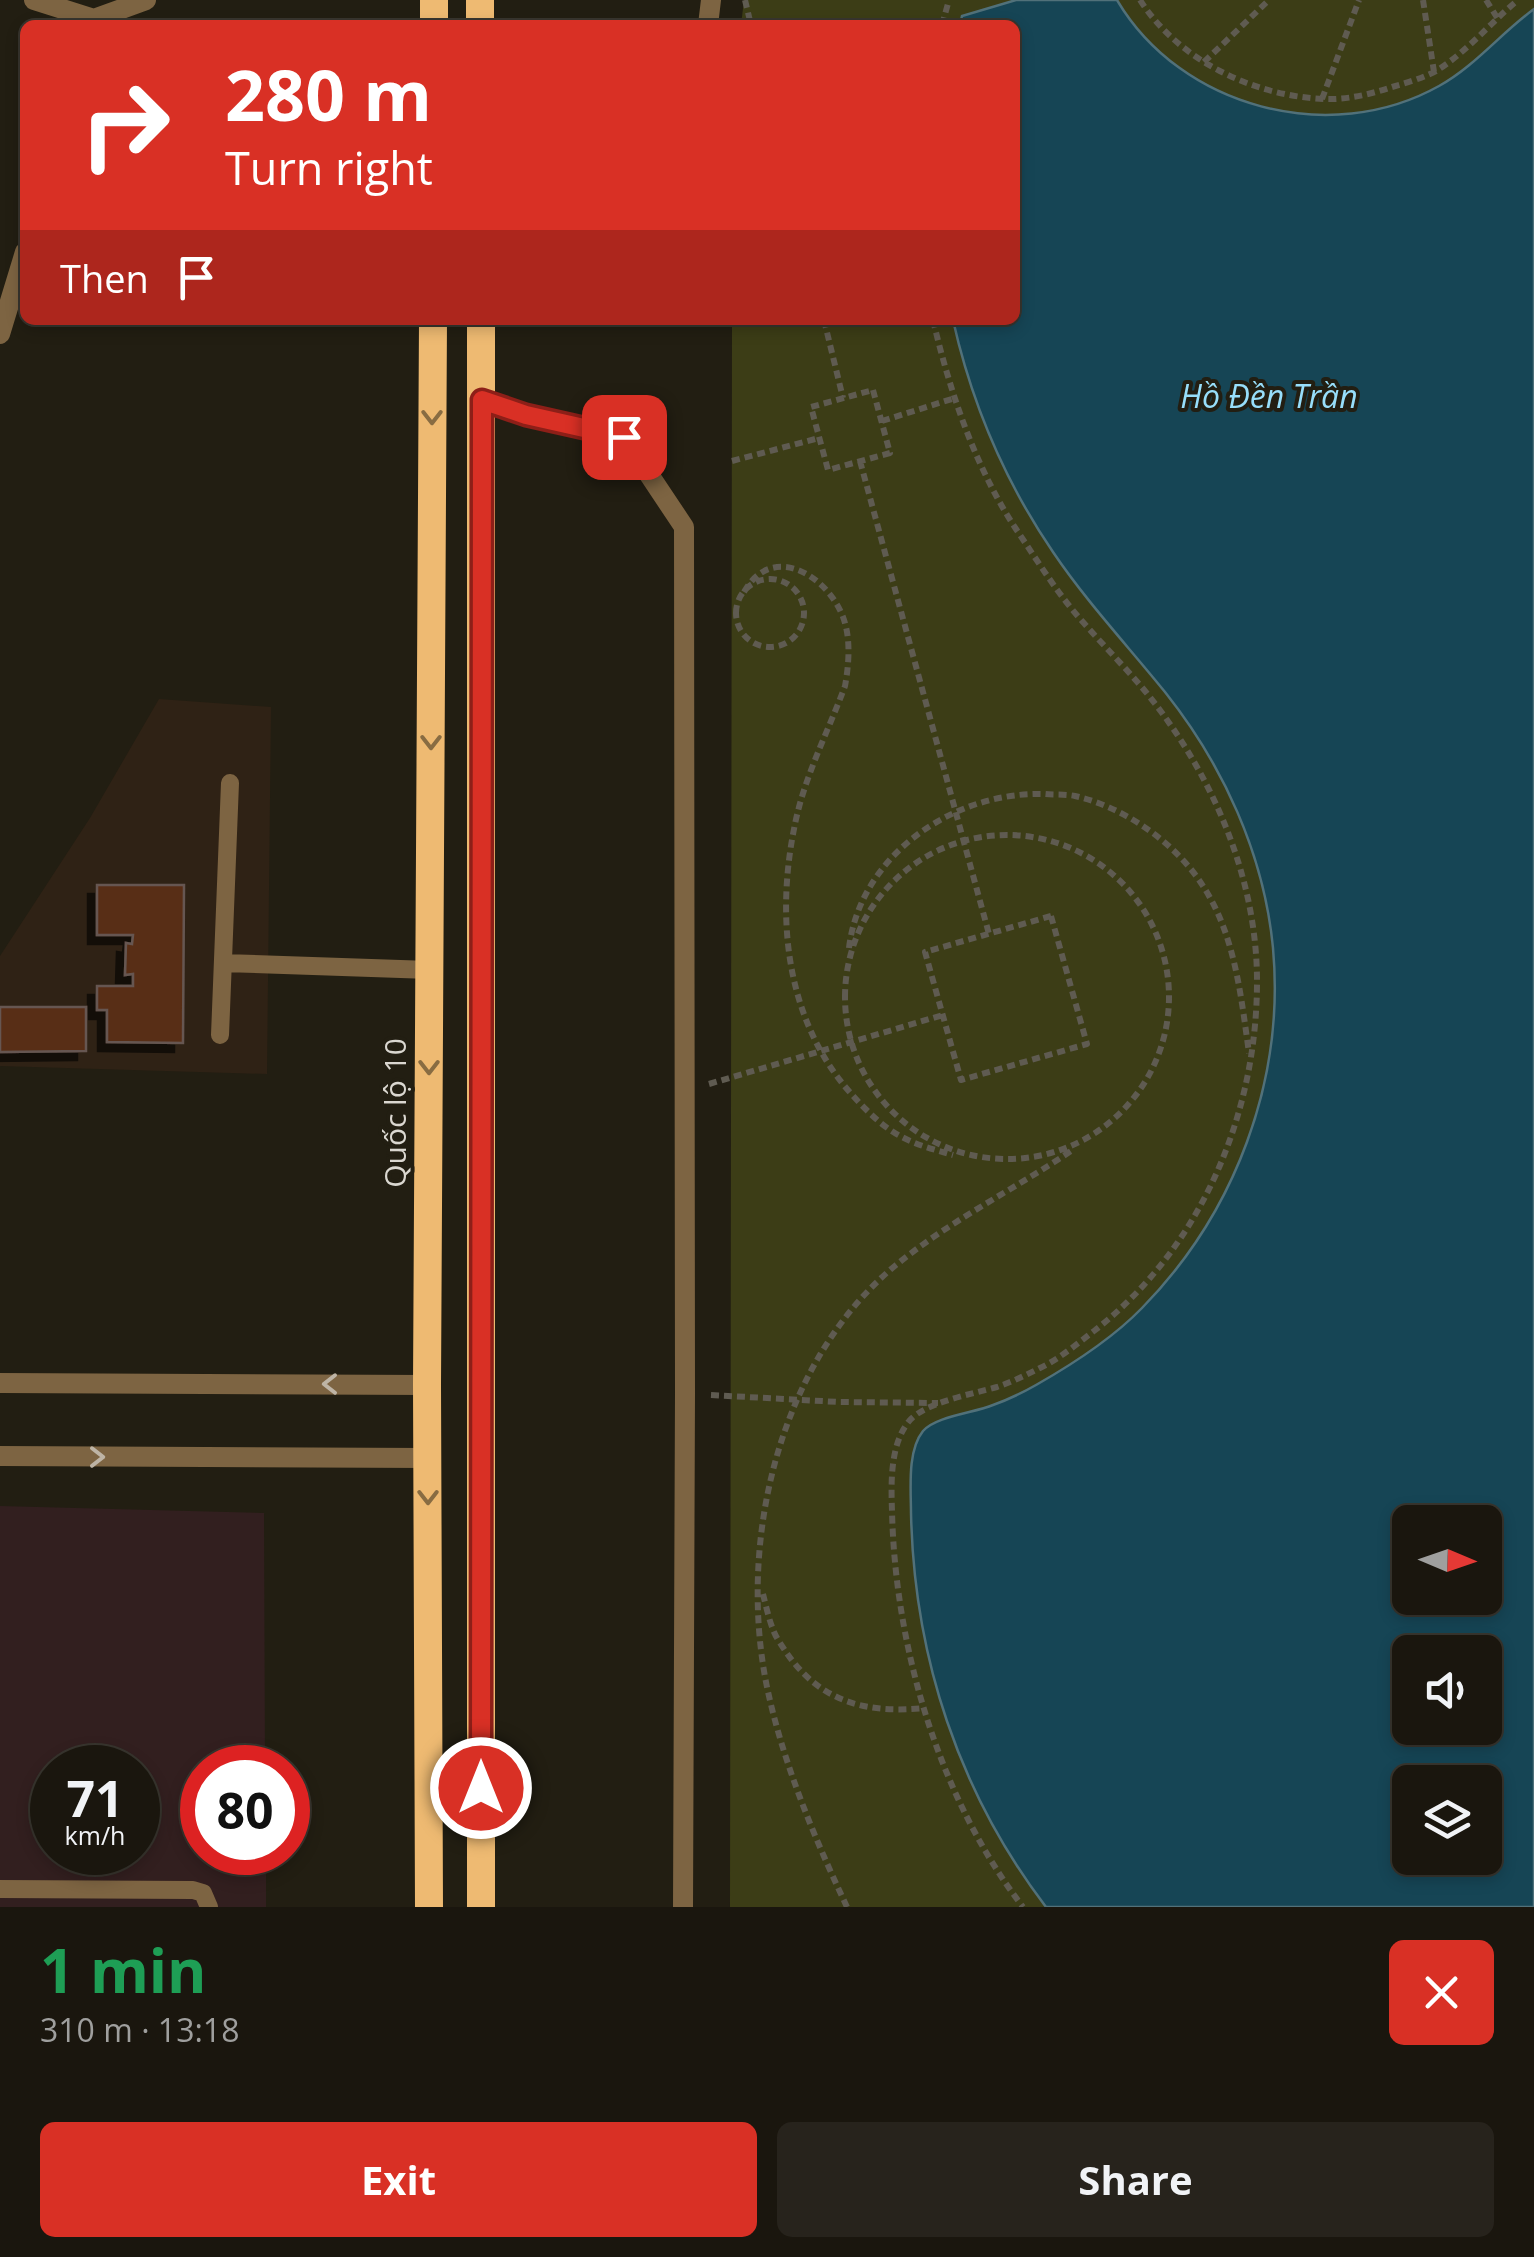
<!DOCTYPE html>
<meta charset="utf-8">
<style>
:root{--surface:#1a160e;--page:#27231c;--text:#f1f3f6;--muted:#9f9f9e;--line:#38352e;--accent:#d93025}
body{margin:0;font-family:"Open Sans",sans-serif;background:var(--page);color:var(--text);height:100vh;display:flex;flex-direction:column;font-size:38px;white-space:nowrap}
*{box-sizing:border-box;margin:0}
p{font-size:32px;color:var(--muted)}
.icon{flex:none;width:55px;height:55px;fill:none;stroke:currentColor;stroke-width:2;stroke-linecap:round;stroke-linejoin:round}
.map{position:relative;height:1907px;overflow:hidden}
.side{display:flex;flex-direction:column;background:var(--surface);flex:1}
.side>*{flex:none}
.guide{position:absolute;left:20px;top:20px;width:1000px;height:305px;border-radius:15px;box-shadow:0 5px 15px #0003,0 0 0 2px var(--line);background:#d93025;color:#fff;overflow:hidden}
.needle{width:65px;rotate:92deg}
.tools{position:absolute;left:1392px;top:1505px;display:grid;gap:20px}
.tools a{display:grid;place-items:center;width:110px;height:110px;border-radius:15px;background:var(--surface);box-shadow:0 5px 15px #0003,0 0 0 2px var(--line);font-size:50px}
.speed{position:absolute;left:30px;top:1745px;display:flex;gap:20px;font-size:50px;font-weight:700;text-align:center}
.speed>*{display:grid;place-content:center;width:130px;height:130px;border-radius:50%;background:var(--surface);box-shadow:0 5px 15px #0003,0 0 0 2px var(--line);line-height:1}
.speed small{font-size:25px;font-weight:400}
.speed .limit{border:15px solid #d22;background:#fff;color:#111}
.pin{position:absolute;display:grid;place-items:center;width:85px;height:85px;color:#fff;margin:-42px;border-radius:20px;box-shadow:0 5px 15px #0006}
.me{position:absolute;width:110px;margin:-55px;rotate:0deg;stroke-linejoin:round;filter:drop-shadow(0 0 8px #0008)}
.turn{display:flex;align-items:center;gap:35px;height:210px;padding:0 40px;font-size:45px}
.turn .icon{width:130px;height:130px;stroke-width:2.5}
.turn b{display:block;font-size:70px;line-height:85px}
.then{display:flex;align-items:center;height:95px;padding:0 40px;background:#0003;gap:20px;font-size:38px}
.round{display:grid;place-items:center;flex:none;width:105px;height:105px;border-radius:15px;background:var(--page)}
.summary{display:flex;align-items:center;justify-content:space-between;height:170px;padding:0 40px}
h1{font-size:60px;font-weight:700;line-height:75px;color:#1e9e55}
.action{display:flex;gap:20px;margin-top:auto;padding:20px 40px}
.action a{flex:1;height:115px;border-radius:15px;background:var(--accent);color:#fff;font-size:40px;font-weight:700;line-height:115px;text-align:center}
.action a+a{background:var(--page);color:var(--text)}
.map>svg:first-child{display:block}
.commercial{fill:#2f2215}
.education{fill:#321f1f;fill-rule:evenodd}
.green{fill:#3c3d16;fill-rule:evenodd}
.water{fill:#164555;stroke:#51717a;stroke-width:2.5;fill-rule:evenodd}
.building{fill:#592f18;stroke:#665751;stroke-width:2.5;filter:url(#shadow)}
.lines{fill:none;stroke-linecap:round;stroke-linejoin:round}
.path{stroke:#5f5b51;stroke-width:6;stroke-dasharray:8 5;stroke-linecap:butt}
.service{stroke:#7d6442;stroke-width:18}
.minor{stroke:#7d6442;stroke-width:20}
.tertiary{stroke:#7d6442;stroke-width:20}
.trunk{stroke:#eeba72;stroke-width:28}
.oneway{stroke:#886c42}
.oneway2{stroke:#beb4a5}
.route-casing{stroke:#8d1f18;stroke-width:25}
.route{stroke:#d93025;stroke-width:18}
.labels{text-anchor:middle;stroke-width:8;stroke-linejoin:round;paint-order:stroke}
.street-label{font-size:30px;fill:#dad7d0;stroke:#221e12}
.water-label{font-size:32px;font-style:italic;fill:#97defa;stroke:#221e12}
</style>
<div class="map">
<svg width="1534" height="1907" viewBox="0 0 1534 1907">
<defs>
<filter id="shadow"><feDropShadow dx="-9" dy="9" stdDeviation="0" flood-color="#0009"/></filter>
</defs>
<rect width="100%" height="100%" fill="#221e12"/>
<path class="commercial" d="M159,699l112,8 -4,367 -267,-8v-110l90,-138z"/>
<path class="education" d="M0,1506l264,7 1,254 -63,1v84l64,1v54h-266zM52,1768h86v84h-86z"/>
<path class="green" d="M744,0h790v1907h-804l2,-1587h283v-295h-274zM1410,1522h75v76h-75zM1410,1652h75v76h-75zM1410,1782h75v76h-75z"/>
<path class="water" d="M1016,0h101c64,108 213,147 322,86 36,-20 62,-53 95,-77v1898h-488c-87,-114 -132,-250 -135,-394 0,-24 -4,-62 12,-82 13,-15 51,-18 70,-26 14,-5 29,-12 43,-20 37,-21 76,-46 106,-77 93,-95 143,-227 131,-360 -9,-94 -50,-183 -108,-256 -38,-47 -79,-91 -112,-140 -49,-72 -81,-147 -100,-232h62v-295h-55l2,-9zM1410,1522h75v76h-75zM1410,1652h75v76h-75zM1410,1782h75v76h-75z"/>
<path class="building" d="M97,885h87l-1,158 -76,-1v-32h-10v-24h36v-12l-8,1 1,-32 6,1 1,-9h-36z
M0,1007h86v44l-86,1z"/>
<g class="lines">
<path class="path" d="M745,0l6,25
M1140,0c39,61 114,96 184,99 23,1 47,-5 68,-12 14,-4 31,-9 44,-16 31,-19 54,-48 82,-71
M1423,0l11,72
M1486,0l12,19
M942,25l7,-25
M1204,62l65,-62
M1322,99l37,-99
M824,320l19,78
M933,320c17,72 42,147 83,209 21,31 41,64 66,92 21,24 43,46 63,70 67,82 113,187 112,294 -1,132 -57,264 -163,346 -17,13 -35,28 -54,37 -14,7 -28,14 -43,19 -25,7 -70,15 -87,33 -20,23 -19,62 -18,91 3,136 47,287 131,396
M873,390l17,63 -62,17 -17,-63z
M882,421l73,-23
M732,461l87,-23
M860,461l129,473
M736 613a34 34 0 1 1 68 0a34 34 0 1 1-68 0Z
M744,592c28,-50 83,-17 99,25 8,21 6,47 2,69 -17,46 -40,89 -50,138 -20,95 -9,200 60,274 14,15 29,30 47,39 17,9 34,13 51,18
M845 997a162 162 0 1 1 324 0a162 162 0 1 1-324 0Z
M1051,916l36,128 -126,36 -36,-128z
M849,948c11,-93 105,-157 196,-154 10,1 21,0 30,2 49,11 101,47 128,90 32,49 38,110 46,167
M709,1084l234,-69
M711,1395l128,7 99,1
M763,1594c3,12 6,26 11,38 3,7 8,14 12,20 34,50 81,62 138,56
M847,1907c-33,-70 -64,-144 -80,-220 -30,-145 12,-326 129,-422 55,-45 119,-76 178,-116"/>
<path class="service" d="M223,963l207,7
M220,1035l10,-252
M0,1889l193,1 10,3 6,14"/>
<path class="minor" d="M34,0l60,19
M93,25l1,-6 52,-19
M708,25l3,-25
M0,334l25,-82
M482,400l44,15 98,22 60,90 1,866 -2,514"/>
<path class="tertiary" d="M0,1383l427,2
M0,1456l428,2"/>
<path class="trunk" d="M480,0v25
M434,25v-25
M429,1907l-2,-522 6,-1065
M481,1907v-1587"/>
</g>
<defs><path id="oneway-chevron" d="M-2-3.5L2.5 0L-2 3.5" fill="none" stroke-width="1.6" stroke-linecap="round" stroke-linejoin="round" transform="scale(2.5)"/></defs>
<g class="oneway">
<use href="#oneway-chevron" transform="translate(432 417) rotate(90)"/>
<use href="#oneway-chevron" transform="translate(431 742) rotate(90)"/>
<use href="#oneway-chevron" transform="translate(429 1067) rotate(90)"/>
<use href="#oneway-chevron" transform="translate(428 1497) rotate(90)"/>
</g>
<g class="oneway2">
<use href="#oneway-chevron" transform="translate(330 1384) rotate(-180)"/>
<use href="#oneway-chevron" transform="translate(97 1457)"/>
</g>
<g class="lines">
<g class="route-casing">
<path id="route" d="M481,1788l1,-1388 44,15 98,22"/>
</g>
<use href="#route" class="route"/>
</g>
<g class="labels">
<g class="street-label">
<text transform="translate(396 1113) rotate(-90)" y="10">Quốc lộ 10</text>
</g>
<g class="water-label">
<text x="1269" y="408">Hồ Đền Trần</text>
</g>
</g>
</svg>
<div class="tools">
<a><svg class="needle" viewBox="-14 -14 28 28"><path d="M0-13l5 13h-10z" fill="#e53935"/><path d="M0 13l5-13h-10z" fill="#9f9f9e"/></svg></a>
<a><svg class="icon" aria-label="sound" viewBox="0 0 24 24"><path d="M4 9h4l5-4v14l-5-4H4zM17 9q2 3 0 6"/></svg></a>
<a><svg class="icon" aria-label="layers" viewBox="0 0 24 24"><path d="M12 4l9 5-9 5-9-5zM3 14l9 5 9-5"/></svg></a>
</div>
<div class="speed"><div>71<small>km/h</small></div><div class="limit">80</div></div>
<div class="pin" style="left:624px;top:437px;background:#d93025"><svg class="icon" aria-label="arrive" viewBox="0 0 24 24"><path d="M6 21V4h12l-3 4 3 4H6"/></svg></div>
<svg class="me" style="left:481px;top:1788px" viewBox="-20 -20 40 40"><circle r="17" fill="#d93025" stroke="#fff" stroke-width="3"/><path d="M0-11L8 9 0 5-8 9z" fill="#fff"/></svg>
<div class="guide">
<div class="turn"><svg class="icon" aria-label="right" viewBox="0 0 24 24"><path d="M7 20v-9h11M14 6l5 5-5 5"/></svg><div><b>280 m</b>Turn right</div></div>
<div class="then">Then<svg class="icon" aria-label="arrive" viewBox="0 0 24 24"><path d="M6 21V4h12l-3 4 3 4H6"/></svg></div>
</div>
</div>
<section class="side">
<div class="summary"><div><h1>1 min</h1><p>310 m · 13:18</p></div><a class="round" style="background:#d93025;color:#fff"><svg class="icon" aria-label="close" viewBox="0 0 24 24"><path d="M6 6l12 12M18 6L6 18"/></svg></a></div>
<div class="action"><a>Exit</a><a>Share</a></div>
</section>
